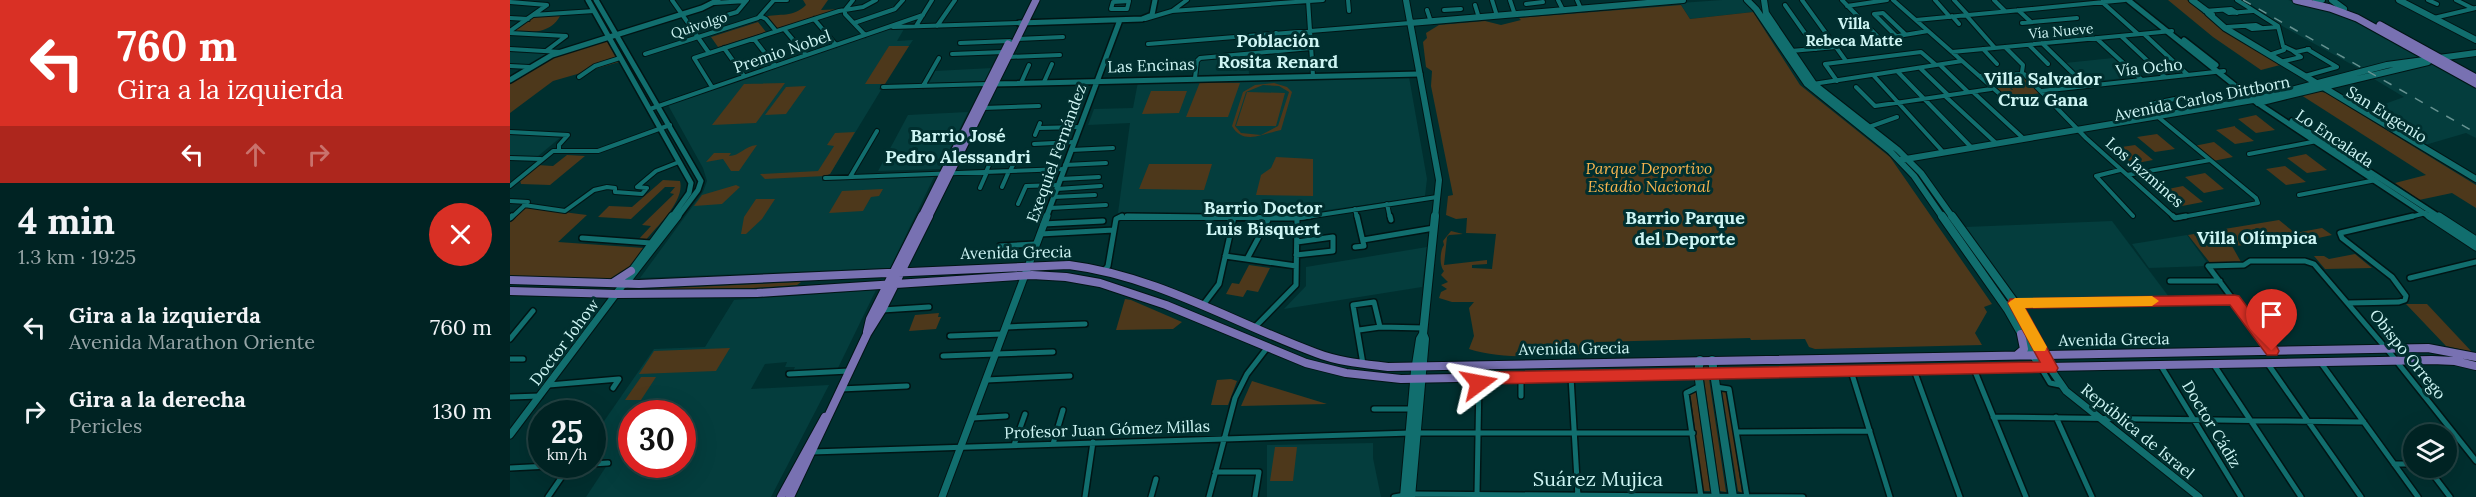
<!DOCTYPE html>
<html lang="es">
<meta charset="utf-8">
<style>
:root{--surface:#002323;--page:#0a2b2b;--text:#f1f3f6;--muted:#95a4a6;--line:#224041}
body{margin:0;font-family:Lora,serif;background:var(--page);color:var(--text);height:100vh;display:flex;flex-direction:column;font-size:22px;white-space:nowrap}
*{box-sizing:border-box;margin:0}
p{font-size:20px;color:var(--muted)}
.icon{flex:none;width:33px;height:33px;fill:none;stroke:currentColor;stroke-width:2;stroke-linecap:round;stroke-linejoin:round}
.map{position:relative;flex:1;overflow:hidden}
.details{display:flex;flex-direction:column;background:var(--surface);width:510px}
.details>*{flex:none}
.top-card{background:#d93025;color:#fff;overflow:hidden}
.controls{position:absolute;left:1893px;top:424px;display:grid;gap:12px}
.controls a{display:grid;place-items:center;width:54px;height:54px;border-radius:50%;background:var(--surface);box-shadow:0 6px 24px #0002,0 0 0 2px var(--line);font-size:30px}
.speed{position:absolute;left:18px;top:400px;display:flex;gap:12px;font-size:30px;font-weight:700;text-align:center}
.speed>*{display:grid;place-content:center;width:78px;height:78px;border-radius:50%;background:var(--surface);box-shadow:0 6px 24px #0002,0 0 0 2px var(--line);line-height:1}
.speed small{font-size:15px;font-weight:400}
.speed .limit{border:9px solid #d22;background:#fff;color:#111}
.pin{position:absolute;display:grid;place-items:center;width:51px;height:51px;color:#fff;margin:-62px -26px;border-radius:50% 50% 50% 0;rotate:-45deg;box-shadow:0 0 6px #0007}
.pin .icon{rotate:45deg}
.me{position:absolute;width:66px;margin:-33px;rotate:77deg;stroke-linejoin:round;filter:drop-shadow(0 0 4px #0008)}
.turn{display:flex;align-items:center;gap:21px;height:126px;padding:0 18px;font-size:27px}
.turn .icon{width:78px;height:78px;stroke-width:2.5}
.turn b{display:block;font-size:42px;line-height:51px}
.lanes{display:flex;align-items:center;height:57px;padding:0 18px;background:#0003;justify-content:center;gap:30px;direction:ltr}
.lanes .off{opacity:.35}
.round{display:grid;place-items:center;flex:none;width:63px;height:63px;border-radius:32px;background:var(--page)}
.head{display:flex;align-items:center;justify-content:space-between;height:102px;padding:0 18px}
h1{font-size:36px;font-weight:700;line-height:45px}
ul{padding:0;list-style:none}
li{display:flex;align-items:center;gap:18px;height:84px;padding:0 18px}
li div{flex:1}
li b{display:block;font-size:22px}
li em{font-style:normal}
main{display:flex;flex:1;min-height:0}
.map>svg:first-child{display:block}
.built{fill:#043d3d;fill-rule:evenodd}
.green{fill:#4d381b;fill-rule:evenodd}
.lines{fill:none;stroke-linecap:round;stroke-linejoin:round}
.minor-far1-casing{stroke:#001515;stroke-width:6}
.minor-casing{stroke:#001515;stroke-width:8}
.tertiary-far1-casing{stroke:#001515;stroke-width:8}
.tertiary-casing{stroke:#001515;stroke-width:9}
.secondary-far1-casing{stroke:#001515;stroke-width:8}
.secondary-casing{stroke:#001515;stroke-width:10}
.primary-far1-casing{stroke:#001515;stroke-width:9}
.primary-casing{stroke:#001515;stroke-width:10}
.minor-far1{stroke:#116e6e;stroke-width:4}
.minor{stroke:#116e6e;stroke-width:5}
.tertiary-far1{stroke:#116e6e;stroke-width:5}
.tertiary{stroke:#116e6e;stroke-width:7}
.secondary-far1{stroke:#116e6e;stroke-width:6}
.secondary{stroke:#116e6e;stroke-width:8}
.primary-far1{stroke:#7871b2;stroke-width:7}
.primary{stroke:#7871b2;stroke-width:8}
.rail{stroke:#669291;stroke-width:1.5;stroke-dasharray:9 9;stroke-linecap:butt}
.route{fill:#d93025;stroke:#8d1f18;stroke-width:1.5}
.slow{fill:#f59e0b}
.labels{text-anchor:middle;stroke-width:6;stroke-linejoin:round;paint-order:stroke}
.far-street-label{font-size:14px;fill:#cef5f4;stroke:#002f2f}
.far-neighbourhood-label{font-size:15px;font-weight:bold;fill:#cef5f4;stroke:#002f2f}
.street-label{font-size:16px;fill:#cef5f4;stroke:#002f2f}
.park-label{font-size:16px;font-style:italic;fill:#f7b44f;stroke:#002f2f}
.neighbourhood-label{font-size:18px;font-weight:bold;fill:#cef5f4;stroke:#002f2f}
.near-street-label{font-size:20px;fill:#cef5f4;stroke:#002f2f}
</style>
<main>
<section class="details">
<div class="top-card">
<div class="turn"><svg class="icon" aria-label="left" viewBox="0 0 24 24"><path d="M17 20v-9H6M10 6l-5 5 5 5"/></svg><div><b>760 m</b>Gira a la izquierda</div></div>
<div class="lanes"><svg class="icon" aria-label="left" viewBox="0 0 24 24"><path d="M17 20v-9H6M10 6l-5 5 5 5"/></svg><svg class="icon off" aria-label="ahead" viewBox="0 0 24 24"><path d="M12 20V5M6 11l6-6 6 6"/></svg><svg class="icon off" aria-label="right" viewBox="0 0 24 24"><path d="M7 20v-9h11M14 6l5 5-5 5"/></svg></div>
</div>
<div class="head"><div><h1>4 min</h1><p>1.3 km · 19:25</p></div><a class="round" style="background:#d93025;color:#fff"><svg class="icon" aria-label="close" viewBox="0 0 24 24"><path d="M6 6l12 12M18 6L6 18"/></svg></a></div>
<ul>
<li><svg class="icon" aria-label="left" viewBox="0 0 24 24"><path d="M17 20v-9H6M10 6l-5 5 5 5"/></svg><div><b>Gira a la izquierda</b><p>Avenida Marathon Oriente</p></div><em>760 m</em></li>
<li><svg class="icon" aria-label="right" viewBox="0 0 24 24"><path d="M7 20v-9h11M14 6l5 5-5 5"/></svg><div><b>Gira a la derecha</b><p>Pericles</p></div><em>130 m</em></li>
</ul>
</section>
<div class="map">
<svg width="1966" height="497" viewBox="0 0 1966 497">
<rect width="100%" height="100%" fill="#002f2f"/>
<path class="built" d="M1212,0h21l10,12 -63,7 -10,-16z
M1734,0h44l52,13 136,75v50l-10,-5 -41,12 -57,-35 36,-13 -30,-18 2,-1 -92,-51z
M394,29l-7,12 16,-1 -34,49 2,1 -51,84h-4l-4,7 112,-4 -44,91 -250,10 63,-86 4,-11 -4,-13 -35,-63 218,-75z
M0,49l46,3 -28,14 -18,-1z
M738,55l1,19 -51,1 2,-15 3,-1z
M1603,58l21,19 -48,5 -21,-19z
M482,68l-5,13 -58,2 6,-12z
M899,77l18,102 -2,17 -48,7 -85,12 -174,-2 12,-90 -42,2 6,-16 39,-1 5,-26z
M458,112l-28,57 -62,2 30,-56z
M0,134l51,3 -24,20 -27,-2z
M1602,221l60,80 -143,2 -13,-6 -51,-70z
M1677,235l21,29 -1,2 -58,2 -17,-24z
M917,247l-5,40 -138,22 22,-23v-19z
M366,290l-39,80 -45,3 3,-6h-10l2,-5 -22,2 -14,25 78,-4 -58,112h-185l25,-38h-18v-22l61,-88 51,-2 29,-47zM122,414h50v51h-50z
M863,443v15l8,39h-114v-52z"/>
<path class="green" d="M293,0h25l-7,10 23,-1 -63,18 1,2 -6,2 -12,-14c16,-4 29,1 42,-12z
M1658,0h19l34,29 59,36 -19,5 -48,-33z
M1171,5l9,14 63,-7 47,73 90,72 102,147 -8,3 3,5 -12,21 7,12 -167,4 -6,-2 -4,-8 -54,1 -1,-2 -154,4v8l-4,3c-39,2 -85,8 -123,-4l5,-13 -5,-28 5,-6h-22l-13,-4 2,-6 6,-3 -6,-4 7,-3 -7,-7 3,-4c-5,-5 -4,-21 0,-26l-1,-4 8,-10 12,3 -14,1 -2,2 -3,28 43,-5v4l-15,1v3l20,1 4,-35 -30,-1 1,-15 -11,1 -10,-4 2,-19 5,-1 -22,-109 1,-15 -6,-4 -3,-25 4,-4 -1,-5 13,-8 46,-4 16,4 20,-5 -2,-2z
M51,14c-9,20 -31,19 -49,18l22,-16z
M248,22l8,10 -48,15 -7,-10z
M96,39l13,23 -66,19 -43,32v-31l35,-23z
M379,46h20l-24,38h-20z
M1490,78l12,12h1l-9,-10 10,-1 10,10 -8,-10 9,-1 16,15 -39,5 -17,-18z
M690,82l40,1 -12,34h-42z
M275,83l-29,40 -44,2 32,-41z
M764,83l13,4 5,5 -11,38c-16,3 -38,16 -49,-4l11,-34 12,-7zM753,85l16,1 10,6 -11,34 -17,9 -20,-2 -6,-7 11,-34z
M296,86l-20,28 -21,1 21,-28z
M641,91h36l-8,22 -37,1z
M1808,91l8,2 150,92v23l-24,-15 -33,7 -24,-17 31,-8 -125,-80z
M737,92l38,1 -9,33h-40z
M1746,115l19,15 -19,3 -18,-14z
M1725,126v1l19,14 -19,3 -19,-14z
M345,132l-25,42 -5,2 -60,3 -5,-5 58,-3 16,-25 -7,-1 8,-12z
M1647,134l18,15 -20,3 -18,-15z
M1704,142l19,15 -20,4 -19,-15z
M247,145l-18,26h-8l-8,-12 -17,3 8,-9h17l-2,3c11,0 15,-10 28,-11z
M1625,145l18,15 -21,4 -17,-16z
M1796,154l21,16 -20,3 -20,-15z
M57,155l18,1 -35,29 -29,-1 -1,-4 17,-15 16,1z
M766,157l37,2v37l-57,-1 5,-20 10,-7z
M639,164h63l-8,26 -65,-1z
M1775,166l21,16 -20,3 -20,-16z
M1695,173l19,16 -20,4 -19,-16z
M153,180l17,1c5,20 -22,44 -34,59h-8l13,-14 -9,-1 32,-31 -4,-1 5,-6h-10l-34,32 -33,-2 11,-11 23,1z
M226,185l4,2 -18,17 -28,2 8,-11z
M1673,186l20,16 -21,4 -19,-16z
M373,189l-4,7 -8,1 -8,14 -34,2 13,-22z
M246,199h19l-13,20 -16,15h-5l3,-17z
M16,206c21,2 39,7 61,9l-29,27 86,6 -21,28 -12,5 -101,-3v-58z
M1769,220l16,13 27,-5 10,7c-33,8 -66,8 -100,11l9,16 -30,2 -23,-29z
M1845,254l17,14 -47,1 -11,-13h10l5,3z
M739,265l21,3 -12,24 -11,-2 -4,7 -17,-3 6,-11 7,1z
M291,282l-4,3 -44,3 -125,2z
M615,299l6,1 51,22 -9,7 -57,1z
M1896,304h21l45,48 -26,-6z
M429,313l-1,4h3l-5,12 -27,2 6,-16z
M220,348l-14,23 -77,3 15,-23z
M131,377h15l-15,23h-16z
M721,379l6,2 -9,24h-17l6,-25z
M1194,379h5l17,113 -6,-1z
M742,381l75,23 -86,2z
M1180,391l6,1 14,99h-7z
M1212,391h5l15,102 -4,-2z
M765,447h22l-4,34h-23z"/>
<g class="lines">
<g class="minor-far1-casing">
<path id="minor-far1" d="M162,0l37,53
M264,0h13
M798,0l5,76
M838,0l1,11
M982,0l5,16
M1000,0l5,15
M1048,0l5,10
M1067,0l4,9
M1292,0l44,61
M1332,0l38,39 48,-8
M1383,0l110,97
M1425,0l15,17
M1444,0l14,15
M1484,0l11,11
M1727,0l41,26 6,24 -15,5
M1918,0l9,4
M1946,0l16,8
M619,1l-2,8h-16l2,-7z
M0,2l37,3
M1592,2l36,32
M204,3l32,-2
M1016,4l17,-2
M965,5l4,13
M1275,5l31,44
M1337,6l40,-6
M335,10v4l20,21
M335,10l8,-10
M917,10l4,12
M934,10l17,-1
M1508,10l13,12
M1714,10l5,3 24,-2
M662,11l15,-11
M1695,11l26,-2 6,4
M1364,14l9,-1 22,21
M1364,14l22,22
M23,15l61,-4
M1456,15l29,33
M250,16l6,3 10,12
M1442,16l7,8
M0,18l18,1
M1924,18l42,-10
M304,19l22,26
M635,19l27,-8 151,-11
M1406,20l209,-20
M344,23l41,-14 8,-9
M1512,23l55,-5
M180,26l47,-14 10,-12
M406,26l16,-26
M427,26l18,-26
M1736,26l6,3 26,-2
M383,27l126,-4
M1717,27l29,-2 6,3
M274,29l22,26
M0,31l37,-26
M0,33l56,3
M766,33v18
M1634,34l44,41
M1611,36l44,41
M1586,38l46,42
M244,39l21,27
M507,39l46,-2
M450,43l50,-2
M1532,43l44,43
M638,44l262,-21
M1519,45l19,19
M1773,46l13,6 13,-3
M1495,47l18,18 -1,7
M214,48l20,28
M0,49l51,3
M1473,49l14,15
M1797,49l30,18
M36,51l20,-15
M1281,51l45,-4
M1442,52l220,-21
M135,54l113,-36 16,-18
M442,54l52,-2
M498,57l52,-2
M1770,62l21,-5 -8,-6
M1430,65l28,27
M0,66l19,1
M1410,68l28,27
M1387,71l75,77
M1363,75l71,78
M1469,76l45,-2 62,64 89,80
M1795,76l32,-9
M69,77l16,-11 25,-8
M685,78l2,-17 3,-3 111,-10
M1327,81l-12,-17 96,-12 15,13
M534,82l8,-18
M511,83l8,-18
M1303,84l149,-23
M413,86l16,-28
M202,87l-18,-29 145,-47 24,-4 13,-7
M373,87l105,-3
M1346,87l19,19 116,-17
M1531,91l183,-20
M1463,92l51,47
M1435,96l52,48
M1640,104l35,-7 15,12
M473,108l56,-2
M140,109l273,-94
M1647,116l99,82 2,5 -81,15
M1359,127l28,-10
M528,128l42,-1
M0,132l58,3 -9,10v4
M525,135l5,-12
M524,144l40,-2
M561,150l42,-2
M1739,154l68,-13
M0,158l31,1
M555,165l41,-2
M1610,170l-24,6 37,40
M500,171l6,-12
M476,172l7,-16
M1617,175l83,-15
M340,177l27,-46
M315,178l239,-9
M550,179l39,-2
M0,186l43,-35h45l72,-26
M492,187l7,-16
M137,188l-10,-1 19,-16 23,-9
M470,188l7,-16
M547,189l44,-3
M1789,195l77,-15
M544,197l41,-2
M0,201l18,1
M508,204l8,-18 32,-1
M877,204l3,14
M14,205l41,6 29,-21 13,-3 8,1v4l27,2 5,-6
M540,208l56,-3
M845,209l2,9
M1,218l15,-14
M609,218h139
M790,218l137,-21
M1896,218l20,-5"/>
</g>
<g class="minor-casing">
<path id="minor" d="M617,216l170,2 13,-2
M880,216l1,4
M1663,216l2,2 11,-2
M0,218l2,-2
M533,224l60,-3
M530,234l74,-4
M72,238l69,5
M853,240l71,-12
M490,246l36,-2
M845,247l9,-1 -7,-30
M786,255l37,-4v-14l-36,5
M715,256l71,10
M737,259l22,-41
M1698,266l36,-1 6,-4h55l9,3 76,89 86,108
M1698,266l63,84
M594,271l4,-5 8,-47 6,-3
M1900,278l66,-16
M1660,281h50
M1838,303l51,-1 6,-2 1,-4 -14,-19 -50,-39 -2,-5 73,-17
M1494,304l230,-4
M693,305l16,-21 15,-67
M372,310l47,-3
M496,327l79,-3
M744,328l42,-43 1,-67
M849,330l21,-3 44,1
M440,336l53,-2
M0,339l23,-28
M486,354l57,-2
M433,356l53,-2
M0,359h13
M1811,363l97,134
M853,364l-10,-59 21,-3 6,25
M1758,364l93,133
M1704,365l87,132
M1651,366l80,131
M1531,368l9,15 10,2
M1464,369l52,128
M1404,370l46,127
M1341,371l39,126
M279,374l60,-3
M1011,377v19
M1061,377l7,120
M476,380l84,-4
M39,385l70,-6 -6,9
M1190,386l-14,7 15,104
M1206,387l13,2 18,108
M330,389l67,-3
M0,397l30,-1
M864,409h39
M1483,417l371,5
M1546,417l36,80
M462,418l34,-2
M1227,432l133,-1
M543,444l10,-34
M504,445l11,-31
M301,452l600,-19h282
M82,464l16,-1
M1884,464h20
M0,468l59,-3
M1918,468l22,29
M705,472h44l-4,25
M967,494l2,-116
M38,497l22,-32
M575,497l8,-55
M641,497l5,-18
M699,497l26,-99 12,-24 20,-26
M884,497l17,-3 392,3"/>
</g>
<g class="tertiary-far1-casing">
<path id="tertiary-far1" d="M78,0l103,183 -2,10 -18,25
M86,0l105,181 -3,9 -21,28
M1618,0l125,100 178,118
M509,23l123,-4 10,-4 3,-15
M1674,40l32,25
M0,80l42,-25 150,-47 16,-8
M482,84l428,-10
M1782,121l149,97
M536,218l74,-198"/>
</g>
<g class="tertiary-casing">
<path id="tertiary" d="M1919,216l47,31
M1929,216l37,24
M120,273l42,-57
M115,284l53,-68
M1540,368l16,23 133,106
M0,435l115,-153
M432,497l105,-281"/>
</g>
<g class="secondary-far1-casing">
<path id="secondary-far1" d="M896,0l33,180 -4,38
M1237,0l9,9 51,75 83,67 24,25 29,42
M1254,0l2,13 48,71 84,66 23,23 32,45
M1682,0l20,15
M1822,0l12,9
M1889,0l77,40
M1806,1l6,-1
M1698,13l17,15 251,151
M900,23l273,-23
M1748,103l170,-41
M1390,160l353,-60 134,-35 89,-12"/>
</g>
<g class="secondary-casing">
<path id="secondary" d="M1432,216l66,94 33,58
M1442,216l63,87 35,65
M1190,360l-2,13 18,124
M1202,360l21,137
M894,497l11,-126 5,-32 3,-5
M901,497l14,-158 -2,-5 12,-118"/>
</g>
<g class="primary-far1-casing">
<path id="primary-far1" d="M1786,0l34,8 27,10 119,66
M1870,25l96,53
M411,218l87,-174
M418,218l108,-218"/>
</g>
<g class="primary-casing">
<path id="primary" d="M0,280l129,4 430,-19c88,11 165,58 247,88 23,9 48,11 72,14l1040,-19 48,9
M104,282l17,-11
M0,291l107,3 140,-1 275,-18 34,2 34,6 66,22 140,58 40,10 55,6 1031,-19 23,1 21,5
M357,332l3,-13 52,-103
M1507,355l7,-6 -3,-15
M271,497l44,-80
M280,497l77,-163 15,-24 47,-94"/>
</g>
<use href="#minor-far1" class="minor-far1"/>
<use href="#minor" class="minor"/>
<use href="#tertiary-far1" class="tertiary-far1"/>
<use href="#tertiary" class="tertiary"/>
<use href="#secondary-far1" class="secondary-far1"/>
<use href="#secondary" class="secondary"/>
<use href="#primary-far1" class="primary-far1"/>
<use href="#primary" class="primary"/>
<path class="rail" d="M1733,0l233,133"/>
</g>
<path class="route" d="M1724,295l5,1 38,51 2,4 -2,4h-10l-37,-50 -205,3 33,60 -2,4 -570,12 -2,3h-11l-2,-4 2,-9 6,-2 561,-10 -32,-59 2,-4z"/>
<path class="slow" d="M1642,296l7,5 -7,5 -127,2 22,39 -2,4h-11l-26,-48 7,-5z"/>
<g class="labels">
<g class="far-street-label">
<text transform="translate(189 25) rotate(-18)" y="5">Quivolgo</text>
<text transform="translate(1551 31) rotate(-5)" y="5">Vía Nueve</text>
</g>
<g class="far-neighbourhood-label">
<text x="1344" y="29">Villa<tspan x="1344" dy="17">Rebeca Matte</tspan></text>
</g>
<g class="street-label">
<text transform="translate(272 51) rotate(-19)" y="6">Premio Nobel</text>
<text transform="translate(641 65) rotate(-2)" y="6">Las Encinas</text>
<text transform="translate(1639 67) rotate(-6)" y="6">Vía Ocho</text>
<text transform="translate(1692 98) rotate(-11)" y="6">Avenida Carlos Dittborn</text>
<text transform="translate(1877 114) rotate(32)" y="6">San Eugenio</text>
<text transform="translate(1825 138) rotate(34)" y="6">Lo Encalada</text>
<text transform="translate(546 153) rotate(-70)" y="6">Exequiel Fernández</text>
<text transform="translate(1635 172) rotate(41)" y="6">Los Jazmines</text>
<text transform="translate(506 252) rotate(-1)" y="6">Avenida Grecia</text>
<text transform="translate(1604 339) rotate(-1)" y="6">Avenida Grecia</text>
<text transform="translate(54 342) rotate(-53)" y="6">Doctor Johow</text>
<text transform="translate(1064 348) rotate(-1)" y="6">Avenida Grecia</text>
<text transform="translate(1898 354) rotate(51)" y="6">Obispo Orrego</text>
<text transform="translate(1702 424) rotate(59)" y="6">Doctor Cádiz</text>
<text transform="translate(597 429) rotate(-2)" y="6">Profesor Juan Gómez Millas</text>
<text transform="translate(1628 431) rotate(39)" y="6">República de Israel</text>
</g>
<g class="park-label">
<text x="1139" y="174">Parque Deportivo<tspan x="1139" dy="18">Estadio Nacional</tspan></text>
</g>
<g class="neighbourhood-label">
<text x="768" y="47">Población<tspan x="768" dy="21">Rosita Renard</tspan></text>
<text x="1533" y="85">Villa Salvador<tspan x="1533" dy="21">Cruz Gana</tspan></text>
<text x="448" y="142">Barrio José<tspan x="448" dy="21">Pedro Alessandri</tspan></text>
<text x="753" y="214">Barrio Doctor<tspan x="753" dy="21">Luis Bisquert</tspan></text>
<text x="1175" y="224">Barrio Parque<tspan x="1175" dy="21">del Deporte</tspan></text>
<text x="1747" y="244">Villa Olímpica</text>
</g>
<g class="near-street-label">
<text x="1088" y="486">Suárez Mujica</text>
</g>
</g>
</svg>
<div class="controls">
<a><svg class="icon" aria-label="layers" viewBox="0 0 24 24"><path d="M12 4l9 5-9 5-9-5zM3 14l9 5 9-5"/></svg></a>
</div>
<div class="speed"><div>25<small>km/h</small></div><div class="limit">30</div></div>
<div class="pin" style="left:1762px;top:351px;background:#d93025"><svg class="icon" aria-label="arrive" viewBox="0 0 24 24"><path d="M6 21V4h12l-3 4 3 4H6"/></svg></div>
<svg class="me" style="left:969px;top:383px" viewBox="-20 -20 40 40"><path d="M0-17L14 15 0 8-14 15z" fill="#d93025" stroke="#fff" stroke-width="4"/></svg>
</div>
</main>
